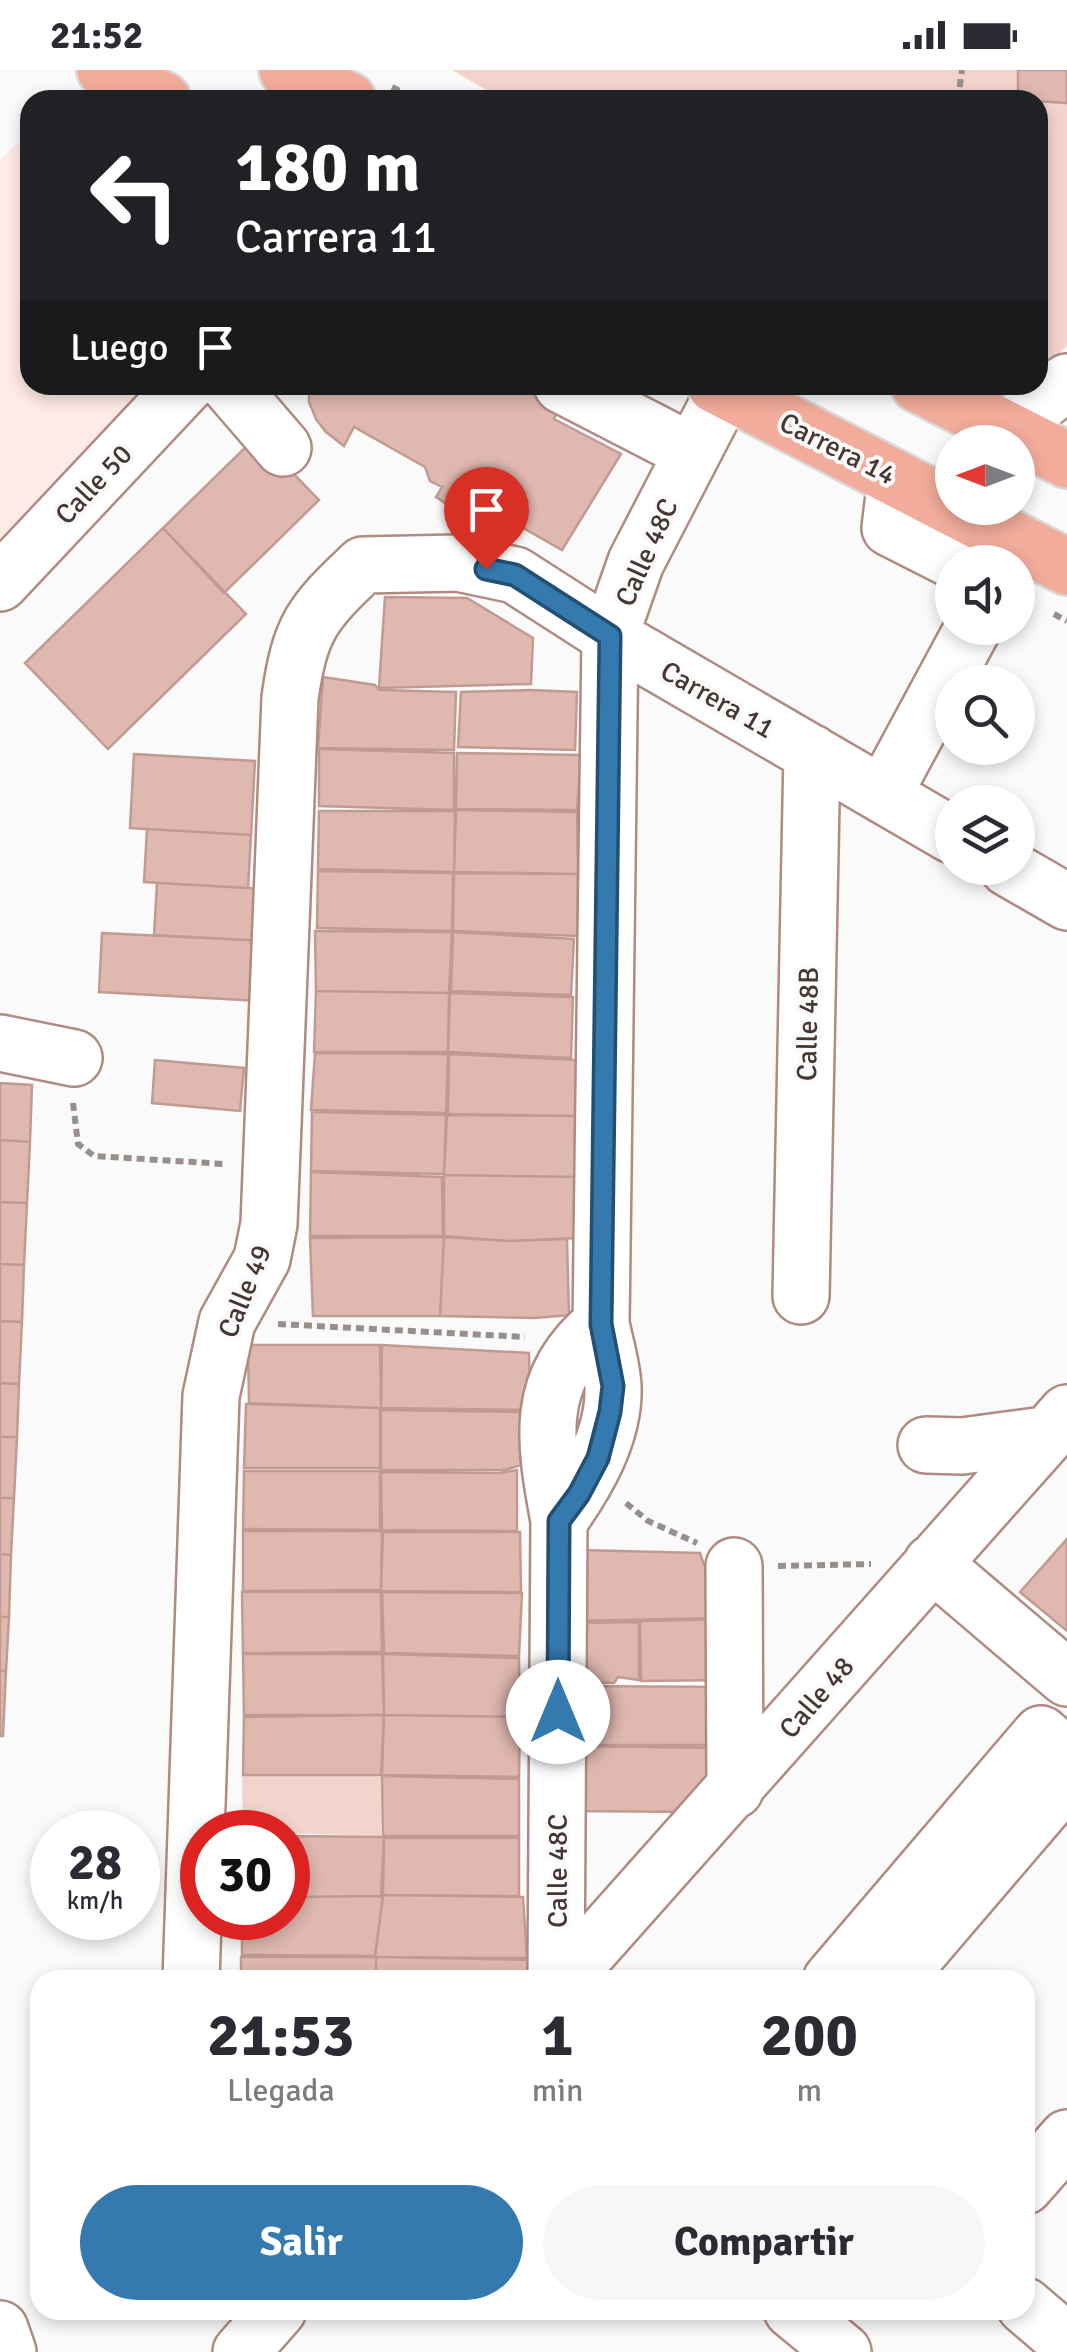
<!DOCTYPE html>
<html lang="es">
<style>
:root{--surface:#fff;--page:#f7f7f7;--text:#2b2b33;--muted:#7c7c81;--accent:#347aaf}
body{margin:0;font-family:Signika,sans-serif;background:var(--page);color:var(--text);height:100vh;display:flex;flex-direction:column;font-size:38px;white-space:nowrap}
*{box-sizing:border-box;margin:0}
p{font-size:32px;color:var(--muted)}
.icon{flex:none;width:55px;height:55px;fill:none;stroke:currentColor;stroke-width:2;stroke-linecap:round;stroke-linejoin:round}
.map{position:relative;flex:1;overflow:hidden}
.drawer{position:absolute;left:30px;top:1900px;width:1005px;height:350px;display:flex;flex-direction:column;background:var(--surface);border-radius:30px;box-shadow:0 5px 15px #0003}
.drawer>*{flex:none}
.hud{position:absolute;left:20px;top:20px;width:1028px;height:305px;border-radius:30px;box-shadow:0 5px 15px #0003;background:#202124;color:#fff;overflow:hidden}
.needle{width:65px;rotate:270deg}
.buttons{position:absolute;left:935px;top:355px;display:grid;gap:20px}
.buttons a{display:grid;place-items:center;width:100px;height:100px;border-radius:50%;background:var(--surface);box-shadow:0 5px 15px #0003;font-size:50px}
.speed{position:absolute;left:30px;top:1740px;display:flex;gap:20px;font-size:50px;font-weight:700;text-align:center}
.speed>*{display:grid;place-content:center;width:130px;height:130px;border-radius:50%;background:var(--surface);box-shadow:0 5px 15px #0003;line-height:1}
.speed small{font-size:25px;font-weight:400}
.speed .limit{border:15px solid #d22;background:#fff;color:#111}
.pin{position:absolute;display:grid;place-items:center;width:85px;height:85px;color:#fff;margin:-102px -42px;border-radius:50% 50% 50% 0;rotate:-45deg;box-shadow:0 0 10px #0007}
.pin .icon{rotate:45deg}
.me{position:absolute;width:110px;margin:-55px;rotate:0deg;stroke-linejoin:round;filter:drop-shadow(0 0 8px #0008)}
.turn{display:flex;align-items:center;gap:35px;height:210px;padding:0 50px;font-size:45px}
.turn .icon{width:130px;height:130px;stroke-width:2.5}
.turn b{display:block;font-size:70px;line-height:85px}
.then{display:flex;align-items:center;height:95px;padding:0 50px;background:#0003;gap:20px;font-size:38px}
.eta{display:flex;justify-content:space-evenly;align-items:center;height:170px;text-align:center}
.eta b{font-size:60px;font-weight:700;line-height:70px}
.cta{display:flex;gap:20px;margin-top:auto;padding:20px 50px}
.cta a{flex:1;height:115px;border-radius:60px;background:var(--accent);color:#fff;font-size:40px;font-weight:700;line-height:115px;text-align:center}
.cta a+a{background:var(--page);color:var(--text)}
.status{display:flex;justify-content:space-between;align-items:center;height:70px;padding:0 50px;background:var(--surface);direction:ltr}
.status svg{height:28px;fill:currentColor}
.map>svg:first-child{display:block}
.built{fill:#ffebe6}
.green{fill:#f2d4cc}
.building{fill:#dfb8af;stroke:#c19b92;stroke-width:2.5}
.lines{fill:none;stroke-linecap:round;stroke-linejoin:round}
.minor-casing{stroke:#b08b82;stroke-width:60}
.major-casing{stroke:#dad7d6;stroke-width:60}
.path{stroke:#988f8d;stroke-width:6;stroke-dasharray:8 5;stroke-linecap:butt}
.minor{stroke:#fff;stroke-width:55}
.major{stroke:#f1ac9b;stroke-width:55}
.route-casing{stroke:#224f72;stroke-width:25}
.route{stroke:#347aaf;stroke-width:18}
.labels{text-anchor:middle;stroke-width:8;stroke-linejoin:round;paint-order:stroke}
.street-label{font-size:28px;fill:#473733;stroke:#fafafa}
</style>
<div class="status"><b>21:52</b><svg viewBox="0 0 49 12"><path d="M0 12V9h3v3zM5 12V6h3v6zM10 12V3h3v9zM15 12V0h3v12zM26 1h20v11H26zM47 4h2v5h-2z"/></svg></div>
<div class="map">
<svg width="1067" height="2282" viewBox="0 0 1067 2282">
<rect width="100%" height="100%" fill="#fafafa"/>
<path class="built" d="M30,62v253h138l-168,174v-399z"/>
<path class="green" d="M452,0h615v276l-29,26v-272h-534z
M242,1705h139v61l-138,-4z"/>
<path class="building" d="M1018,0h49v33l-49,-3z
M309,315h187l12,6 2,-4 10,2 3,-4h23l19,8 -11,26 67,35 -59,96 -97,-55 -11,14 -18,-12 6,-10 -12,-6 -5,-14 -71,-40 -10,19 -18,-14 -10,-13 -7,-17z
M257,366l62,64 -95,93 -61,-65z
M163,458l83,86 -138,135 -83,-86z
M385,527l82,1 66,40 -2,46 -152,4z
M323,607l52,8 4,5 77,2 -2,58 -136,-2z
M530,620l47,2 -2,58 -117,-3 3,-55z
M319,679l135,4v57l-135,-4z
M457,683l124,2 -4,55 -121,-1z
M134,684l121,7 -4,74 -121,-7z
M456,740l121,2 1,62 -124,-2z
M319,741h136l-1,61 -136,-3z
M147,759l104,6 -3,53 -104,-6z
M318,801l135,2 -1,58 -135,-3z
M454,803l124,1 -1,62 -124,-5z
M157,813l110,6 -3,52 -110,-6z
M315,861l137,1 -3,61 -133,-2z
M453,862l121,7 -3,56 -120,-4z
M102,863l162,8 -3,60 -162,-9z
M316,921l133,2 -1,59h-134z
M450,923l123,4 -2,61 -123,-6z
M315,983l133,1 -2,59 -135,-3z
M449,984l131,6 1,56 -133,-2z
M155,990l89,8 -4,43 -88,-8z
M0,1013l32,2 -2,57 -30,-2z
M312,1042l134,3 -2,59 -133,-3z
M447,1045l134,1 -1,61 -136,-2z
M0,1070l30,2 -3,61 -27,-1z
M311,1102l131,5 1,59h-133z
M444,1105l136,2 -2,61 -70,3 -64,-5z
M0,1132l27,1 -3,62 -24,-1z
M444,1167l-4,79h-127l-3,-78z
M444,1167l64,4 59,-2 2,76 -34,3 -95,-2z
M0,1194l24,1 -2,57 -22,-1z
M0,1251l22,1 -3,62 -19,-1z
M248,1275h132l1,63 -132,-5z
M382,1275l147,8 1,57 -149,-2z
M0,1313l19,1 -2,53h-17z
M246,1334l134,4v60h-136z
M381,1340l141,2 -1,53 -17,5h-123z
M0,1367h17l-3,61h-14z
M517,1400v61l-135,-1 -1,-58 119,1z
M244,1401h136v59l-137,-1z
M0,1428h14l-3,57 -11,-1z
M243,1461h139l-1,59 -138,1z
M383,1462h137l1,60 -140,-1z
M1067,1469v92l-47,-39z
M580,1480l120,3 4,12 23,3v50l-154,3z
M0,1484l11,1 -2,62h-9z
M242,1522h139l1,60 -139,1z
M382,1522l140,1 -3,63 -135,-3z
M0,1547h9l-3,54h-6z
M727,1549l2,61 -88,1 -1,-60z
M639,1552v58l-21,-3 -4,6 -45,-1v-59z
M243,1584h139l2,61h-140z
M383,1584l136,4 1,59 -136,-2z
M0,1601h6l-3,65h-3z
M572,1616l154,1 -1,58h-156z
M384,1645l136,2 -1,60 -137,-2z
M384,1645l-3,60h-138l1,-58z
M570,1676l159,2 -36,64 -124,-1z
M382,1706l137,3v57h-136z
M288,1766l96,1 -3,59 -93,1z
M384,1768h135v58l-136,-1z
M383,1825l140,2 4,61 -152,-1z
M383,1826l-8,60 -133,-1v-37h46v-21z
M241,1887h135v23h-135z
M376,1887l155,3 1,20h-156z"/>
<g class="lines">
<g class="minor-casing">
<path id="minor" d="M229,315l54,63
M562,315l130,67
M1007,359l60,-47
M896,409l-6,49 67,34
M0,513l186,-198
M883,725l90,-167
M1008,798l59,34
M0,973l74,15
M801,1226l11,-543
M926,1375l36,1 83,-11
M559,1451c27,-38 56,-86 54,-135 -1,-20 -8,-42 -12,-62l9,-688 26,-74 89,-172
M932,1493l135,115
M734,1496l1,224
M191,1910l20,-584 16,-74 35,-63 7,-35 21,-526c10,-71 22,-85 73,-133l95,-2 57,12 95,61 342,199
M556,1910l3,-459c-14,-77 -27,-142 42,-197
M563,1910l504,-567
M831,1910l210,-246 26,22
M895,1910l172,-201
M1025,2116l42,-48
M1025,2236l42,36
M792,2240l51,42
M0,2259l8,23
M241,2282l37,-42"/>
</g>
<g class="major-casing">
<path id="major" d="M105,0l58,30
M287,0l61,30
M715,315l352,182
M919,315l148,75"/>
</g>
<path class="path" d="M392,17l26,13
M958,30l4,-30
M1054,544l13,7
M73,1033l5,41 16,12 130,8
M278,1254l247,13
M626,1433l22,18 49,22
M778,1496l93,-2"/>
<use href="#minor" class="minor"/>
<use href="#major" class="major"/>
</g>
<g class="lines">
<g class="route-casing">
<path id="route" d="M486,499l29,6 95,61 -9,688 12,62 -3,26 -12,46 -19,36 -20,27 -1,191"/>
</g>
<use href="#route" class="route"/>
</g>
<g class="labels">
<g class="street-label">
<text transform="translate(838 378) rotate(27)" y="10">Carrera 14</text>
<text transform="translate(93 414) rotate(-47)" y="10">Calle 50</text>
<text transform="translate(646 482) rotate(-66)" y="10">Calle 48C</text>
<text transform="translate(718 629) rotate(30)" y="10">Carrera 11</text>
<text transform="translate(807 954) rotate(-89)" y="10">Calle 48B</text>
<text transform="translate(244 1221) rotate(-68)" y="10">Calle 49</text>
<text transform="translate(816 1627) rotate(-49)" y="10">Calle 48</text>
<text transform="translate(557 1801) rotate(-90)" y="10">Calle 48C</text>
</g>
</g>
</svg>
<div class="buttons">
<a><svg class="needle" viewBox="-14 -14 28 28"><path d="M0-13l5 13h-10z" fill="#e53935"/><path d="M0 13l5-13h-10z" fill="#7c7c81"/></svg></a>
<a><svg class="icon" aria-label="sound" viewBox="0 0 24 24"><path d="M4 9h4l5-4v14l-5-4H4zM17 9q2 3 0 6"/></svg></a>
<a><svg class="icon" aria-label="search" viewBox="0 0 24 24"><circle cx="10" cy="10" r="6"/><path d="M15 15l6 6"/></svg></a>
<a><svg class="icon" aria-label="layers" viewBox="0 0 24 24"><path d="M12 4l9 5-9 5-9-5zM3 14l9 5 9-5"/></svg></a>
</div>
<div class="speed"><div>28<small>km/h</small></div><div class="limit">30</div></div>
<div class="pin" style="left:486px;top:499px;background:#d93025"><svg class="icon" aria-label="arrive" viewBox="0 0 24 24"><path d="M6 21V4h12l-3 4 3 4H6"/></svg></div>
<svg class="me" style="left:558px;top:1642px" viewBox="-20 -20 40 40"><circle r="19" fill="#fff"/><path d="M0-13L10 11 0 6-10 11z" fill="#347aaf"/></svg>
<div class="hud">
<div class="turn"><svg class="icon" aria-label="left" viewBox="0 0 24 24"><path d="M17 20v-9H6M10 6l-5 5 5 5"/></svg><div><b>180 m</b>Carrera 11</div></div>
<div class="then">Luego<svg class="icon" aria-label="arrive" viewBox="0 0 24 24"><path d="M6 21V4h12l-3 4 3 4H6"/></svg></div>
</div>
<section class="drawer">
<div class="eta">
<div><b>21:53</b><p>Llegada</p></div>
<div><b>1</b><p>min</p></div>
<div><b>200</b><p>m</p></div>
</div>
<div class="cta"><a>Salir</a><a>Compartir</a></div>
</section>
</div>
